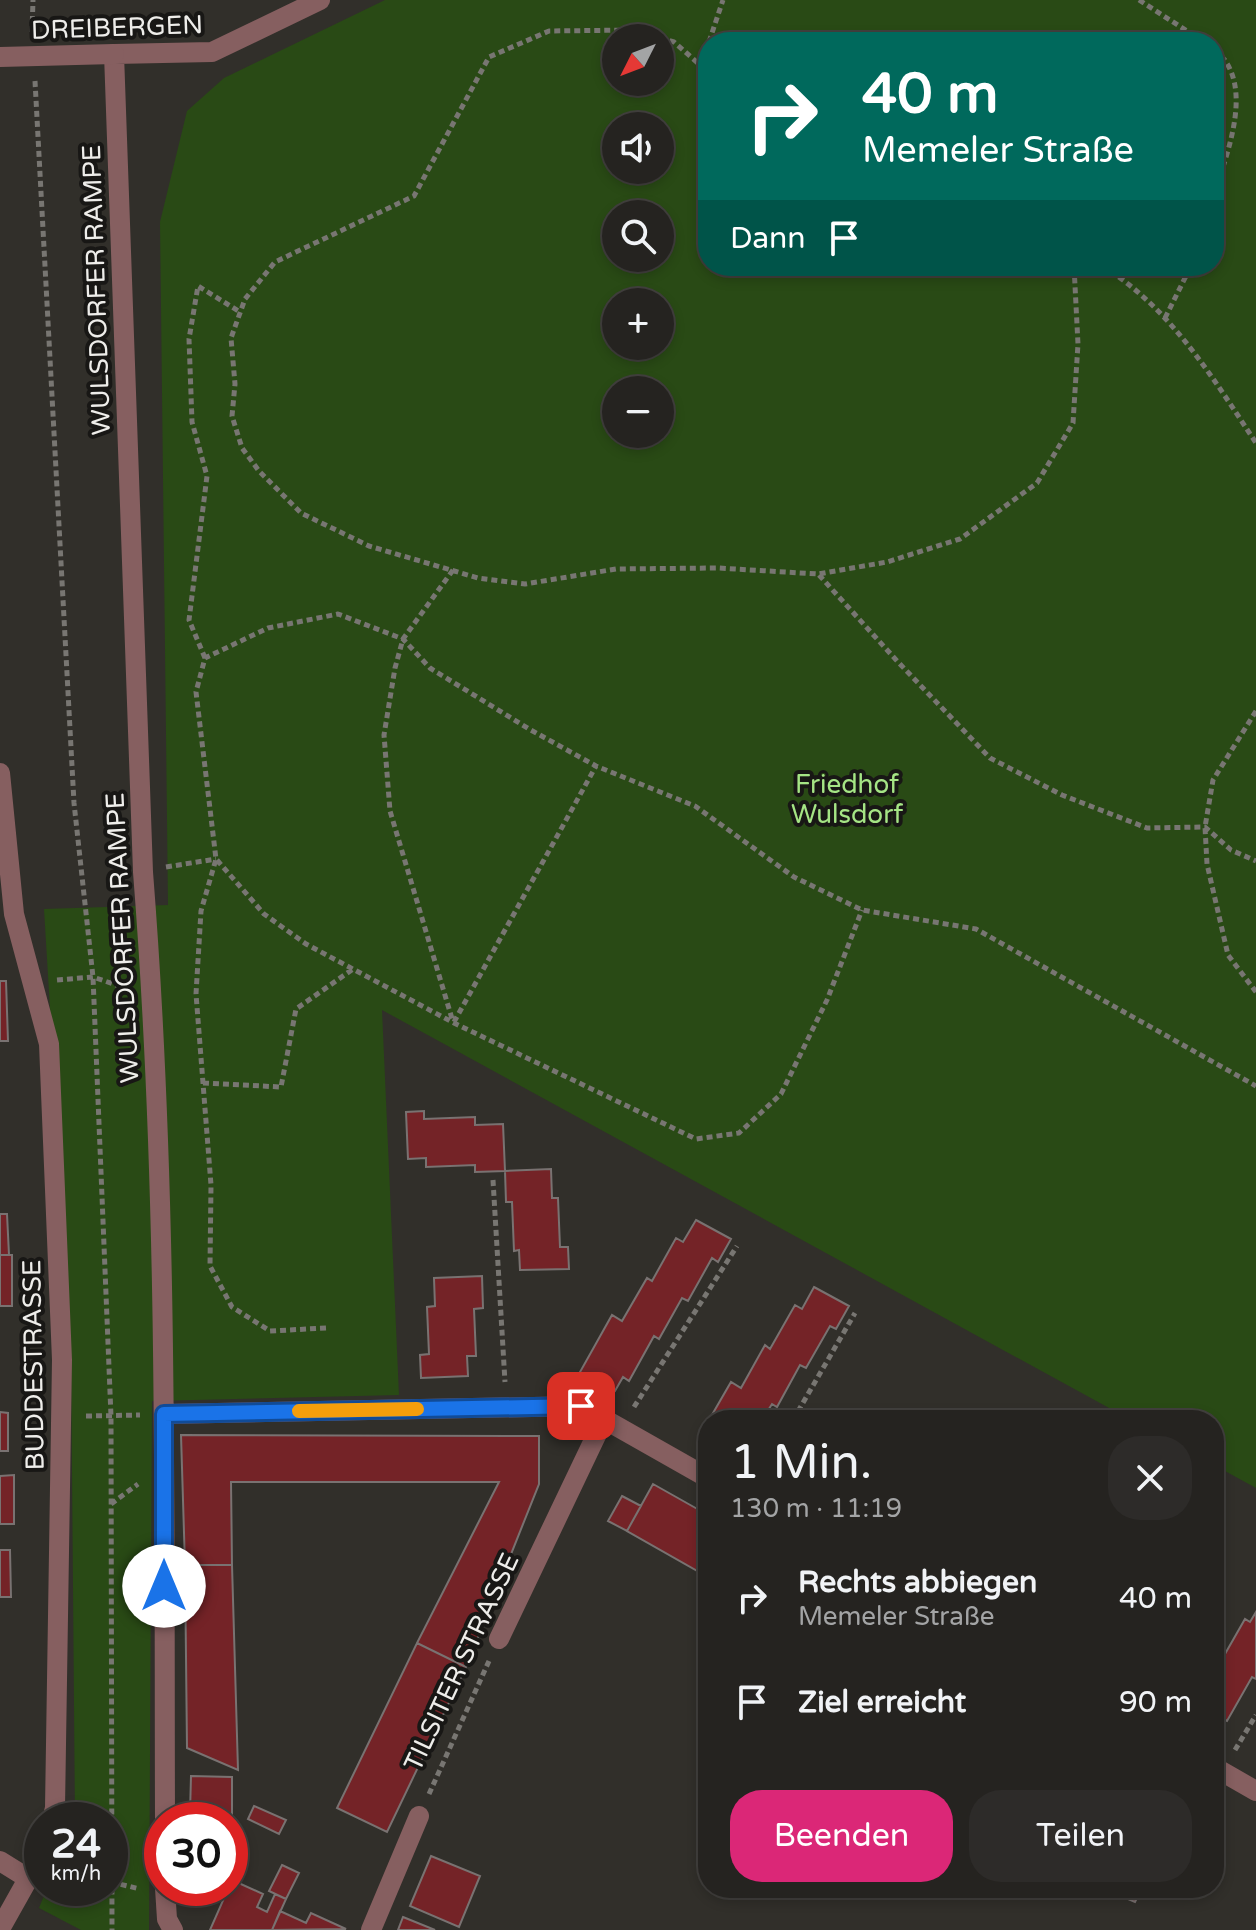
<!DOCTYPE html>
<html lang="de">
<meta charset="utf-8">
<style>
:root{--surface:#252320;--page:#2d2b29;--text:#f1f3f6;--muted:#a3a4a5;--line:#42403e;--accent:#db2777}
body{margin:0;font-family:"Varela Round",sans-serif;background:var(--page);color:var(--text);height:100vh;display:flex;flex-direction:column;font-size:30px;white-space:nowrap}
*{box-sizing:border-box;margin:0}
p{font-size:26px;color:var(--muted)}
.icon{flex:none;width:44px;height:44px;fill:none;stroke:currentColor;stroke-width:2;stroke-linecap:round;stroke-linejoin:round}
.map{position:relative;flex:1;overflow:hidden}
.drawer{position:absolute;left:698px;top:1410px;width:526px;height:488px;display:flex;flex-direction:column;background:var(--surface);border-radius:32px;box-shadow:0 4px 12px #0003,0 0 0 2px var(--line)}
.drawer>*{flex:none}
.hud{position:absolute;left:698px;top:32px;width:526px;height:244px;border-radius:32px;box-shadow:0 4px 12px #0003,0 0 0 2px var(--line);background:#00695c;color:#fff;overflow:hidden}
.needle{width:52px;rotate:228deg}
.controls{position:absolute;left:602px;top:24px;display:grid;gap:16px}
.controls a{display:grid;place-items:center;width:72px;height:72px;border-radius:50%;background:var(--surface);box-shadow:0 4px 12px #0003,0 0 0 2px var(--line);font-size:40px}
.speed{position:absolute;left:24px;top:1802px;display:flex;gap:16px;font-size:40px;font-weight:700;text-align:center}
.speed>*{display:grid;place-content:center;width:104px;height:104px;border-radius:50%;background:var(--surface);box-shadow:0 4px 12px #0003,0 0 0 2px var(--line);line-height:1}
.speed small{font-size:20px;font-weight:400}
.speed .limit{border:12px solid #d22;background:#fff;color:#111}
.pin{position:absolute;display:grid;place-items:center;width:68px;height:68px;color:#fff;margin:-34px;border-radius:16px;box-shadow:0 4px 12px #0006}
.me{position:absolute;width:88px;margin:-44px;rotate:0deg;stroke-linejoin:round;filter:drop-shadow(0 0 6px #0008)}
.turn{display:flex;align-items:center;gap:28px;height:168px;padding:0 32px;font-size:36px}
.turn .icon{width:104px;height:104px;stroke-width:2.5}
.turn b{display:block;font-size:56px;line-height:68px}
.then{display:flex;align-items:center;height:76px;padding:0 32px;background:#0003;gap:16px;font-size:30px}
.round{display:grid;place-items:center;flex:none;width:84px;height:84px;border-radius:32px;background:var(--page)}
.summary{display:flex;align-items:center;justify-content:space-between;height:136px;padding:0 32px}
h1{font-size:48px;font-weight:600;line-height:60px}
.action{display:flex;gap:16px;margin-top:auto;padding:16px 32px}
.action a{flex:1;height:92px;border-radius:32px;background:var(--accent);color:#fff;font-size:32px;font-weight:600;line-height:92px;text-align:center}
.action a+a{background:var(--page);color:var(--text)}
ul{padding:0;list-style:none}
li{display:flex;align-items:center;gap:24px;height:104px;padding:0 32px}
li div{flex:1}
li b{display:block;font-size:30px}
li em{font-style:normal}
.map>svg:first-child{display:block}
.green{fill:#294a15;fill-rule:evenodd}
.building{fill:#742327;stroke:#797271;stroke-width:2}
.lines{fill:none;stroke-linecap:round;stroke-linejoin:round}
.path{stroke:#787672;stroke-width:5;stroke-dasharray:6 4;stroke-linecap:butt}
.minor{stroke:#865f60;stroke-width:20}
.minor-bridge{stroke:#865f60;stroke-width:20}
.route-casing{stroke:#114b97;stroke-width:20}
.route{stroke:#1a73e8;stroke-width:14}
.slow{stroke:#f59e0b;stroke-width:14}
.labels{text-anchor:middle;stroke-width:8;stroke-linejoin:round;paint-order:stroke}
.street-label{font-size:26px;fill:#eeedea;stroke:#181715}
.park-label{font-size:26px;fill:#a5e585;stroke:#181715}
</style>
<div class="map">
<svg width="1256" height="1930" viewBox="0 0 1256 1930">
<rect width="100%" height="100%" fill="#312f2a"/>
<path class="green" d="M385,0h871v1488l-42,-23v-45h-83l-749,-410 17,385 -247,6 -3,529h-68l-42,-22 8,-20h63v-68h-35l-4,-465 -27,-446 124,-4 -8,-683 27,-111 37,-33zM616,38h44v44h-44zM708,42h506v224h-506zM616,126h44v44h-44zM616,214h44v44h-44zM616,302h44v44h-44zM616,390h44v44h-44z"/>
<path class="building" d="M0,981h6l2,60h-8z
M424,1111v8l51,-2v8l28,-1 2,47 -30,1v-7l-49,2v-9l-18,1 -2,-47z
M551,1169l1,29h6l2,49h8l1,22 -49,1 -1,-20 -5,1 -2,-49h-6l-1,-31z
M0,1214h7l2,41h-9z
M696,1220l35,19 -13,23 -6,-4 -24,43 -6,-3 -23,41 -5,-3 -25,45 -6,-4 -8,14 -35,-19 32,-57 10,6 25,-43 5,3 24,-43 7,4z
M0,1255h12v51h-12z
M482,1276l1,32 -9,1 2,47h-9l1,20 -47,2 -1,-23 9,-1 -2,-47 8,-1 -1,-28z
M814,1287l35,19 -13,23 -6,-3 -24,42 -6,-3 -23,42 -5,-3 -10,16h-53l22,-38 10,6 24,-43 5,4 25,-44 7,4z
M0,1412l8,1v38h-8z
M181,1435l358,1v48l-73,183 -49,-24 82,-161h-268l1,83h-47z
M14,1475v49h-14v-48z
M653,1484l55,31v62l-81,-46z
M622,1496l19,10 -14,25 -19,-10z
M0,1550h10l1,47h-11z
M185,1565h47l6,205 -51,-22z
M1256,1612v67l-4,-2 -25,44 -6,-3 -7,12v-72l7,3 24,-42 5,3z
M417,1643l49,24 -79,165 -50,-24z
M191,1776l41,1v37l-42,-1z
M254,1806l32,14 -7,14 -31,-15z
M190,1813l42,1 -2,48v-42h-40z
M431,1856l49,20 -21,51 -49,-21z
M282,1865l17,8 -13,26 -17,-8z
M232,1880l31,14 -6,13 10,5 8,-18 11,5 -14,31h-62z
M1102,1888h40l-7,14z
M280,1911l26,12 5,-10 35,16 -74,1z
M403,1917l32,13h-37z"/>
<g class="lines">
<path class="path" d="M1139,0l65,42
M32,32l1,-32
M659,38l-25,-8 -85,1 -60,26 -75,139 -139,66 -30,37 -14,39 4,46 -3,32 10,32 17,23 42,42 68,33 109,32 47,6 91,-15 102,-1 100,6 69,-12 73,-23 77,-56 36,-60 5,-79 -4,-78
M660,38l14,4 34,30
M709,42l14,-42
M1214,49c42,33 14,102 0,145
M702,64l6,-20
M35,81l39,722 19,174 18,439 1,514
M1102,266c68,41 111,112 154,177
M1165,318l26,-52
M453,570l-50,69 -8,29 -11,67 6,76 63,211
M819,575l79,87 92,96 72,37 85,33 58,-1 26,23 25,11
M205,658l-16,-38 18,-144 -15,-54 -3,-83 9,-53 42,26
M1256,711l-43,69 -8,47 2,37 21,91 28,37
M217,860l47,54 42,30 148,79 242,116 43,-6 42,-39 46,-94 35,-90
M166,867l50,-8
M57,980l36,-3 32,11
M454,1022l142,-256
M203,1083l78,4 15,-78 57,-40
M493,1180l12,202
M326,1328l-56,3 -38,-24 -22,-41 1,-81 -15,-191 5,-83 15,-52 -20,-167 9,-34 63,-30 70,-14 65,25 27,29 99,61 67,37 99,40 99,71 68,33 114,19 280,157
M634,1407l103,-161
M86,1416l54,-1
M793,1420l62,-107
M111,1504l27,-20
M1235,1750l21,-35
M429,1794l60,-133
M111,1882l29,7"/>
<path class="minor" d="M0,773l14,141 35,130 13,316 -7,448 -3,12
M164,1414l417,-8 127,72
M499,1639l105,-220
M1214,1767l42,24
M165,1820c-1,-316 3,-633 -22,-948l-29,-818 98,-2 108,-52
M0,1861l29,18
M165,1888l2,31 6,11
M0,1929l42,-75
M371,1930l48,-114"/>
<path class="minor-bridge" d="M0,57l114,-3"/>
</g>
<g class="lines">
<g class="route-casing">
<path id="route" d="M164,1586v-172l417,-8"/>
</g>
<use href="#route" class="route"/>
<path class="slow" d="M299,1411l118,-2"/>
</g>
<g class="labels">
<g class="street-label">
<text transform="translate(117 27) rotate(-2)" y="9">DREIBERGEN</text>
<text transform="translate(96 290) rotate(-92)" y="9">WULSDORFER RAMPE</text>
<text transform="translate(122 938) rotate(-93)" y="9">WULSDORFER RAMPE</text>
<text transform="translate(33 1365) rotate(-91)" y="9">BUDDESTRASSE</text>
<text transform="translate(461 1662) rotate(-65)" y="9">TILSITER STRASSE</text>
</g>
<g class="park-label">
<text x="847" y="793">Friedhof<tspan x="847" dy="30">Wulsdorf</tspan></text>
</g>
</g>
</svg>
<div class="controls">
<a><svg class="needle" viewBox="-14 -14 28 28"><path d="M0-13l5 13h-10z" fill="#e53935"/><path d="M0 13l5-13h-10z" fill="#a3a4a5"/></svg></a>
<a><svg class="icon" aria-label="sound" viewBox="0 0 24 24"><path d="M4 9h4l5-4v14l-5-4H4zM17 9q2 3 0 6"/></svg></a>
<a><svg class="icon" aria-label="search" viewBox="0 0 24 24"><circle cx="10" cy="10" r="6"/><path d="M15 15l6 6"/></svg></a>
<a>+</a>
<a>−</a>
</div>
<div class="speed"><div>24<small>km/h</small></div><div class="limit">30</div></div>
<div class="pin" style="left:581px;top:1406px;background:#d93025"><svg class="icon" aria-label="arrive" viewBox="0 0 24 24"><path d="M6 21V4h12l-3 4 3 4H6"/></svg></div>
<svg class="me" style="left:164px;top:1586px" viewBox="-20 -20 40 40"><circle r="19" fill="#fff"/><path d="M0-13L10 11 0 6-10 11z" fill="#1a73e8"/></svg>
<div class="hud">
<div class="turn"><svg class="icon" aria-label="right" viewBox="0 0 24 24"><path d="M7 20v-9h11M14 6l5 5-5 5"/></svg><div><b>40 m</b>Memeler Straße</div></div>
<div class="then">Dann<svg class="icon" aria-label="arrive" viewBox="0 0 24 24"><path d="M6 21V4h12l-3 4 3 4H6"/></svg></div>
</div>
<section class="drawer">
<div class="summary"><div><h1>1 Min.</h1><p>130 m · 11:19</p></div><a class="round"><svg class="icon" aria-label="close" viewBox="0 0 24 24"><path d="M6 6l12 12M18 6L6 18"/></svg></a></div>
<ul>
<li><svg class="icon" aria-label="right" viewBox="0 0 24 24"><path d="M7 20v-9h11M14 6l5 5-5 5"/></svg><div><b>Rechts abbiegen</b><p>Memeler Straße</p></div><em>40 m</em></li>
<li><svg class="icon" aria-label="arrive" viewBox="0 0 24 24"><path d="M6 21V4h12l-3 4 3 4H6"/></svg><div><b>Ziel erreicht</b></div><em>90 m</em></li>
</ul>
<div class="action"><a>Beenden</a><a>Teilen</a></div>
</section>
</div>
